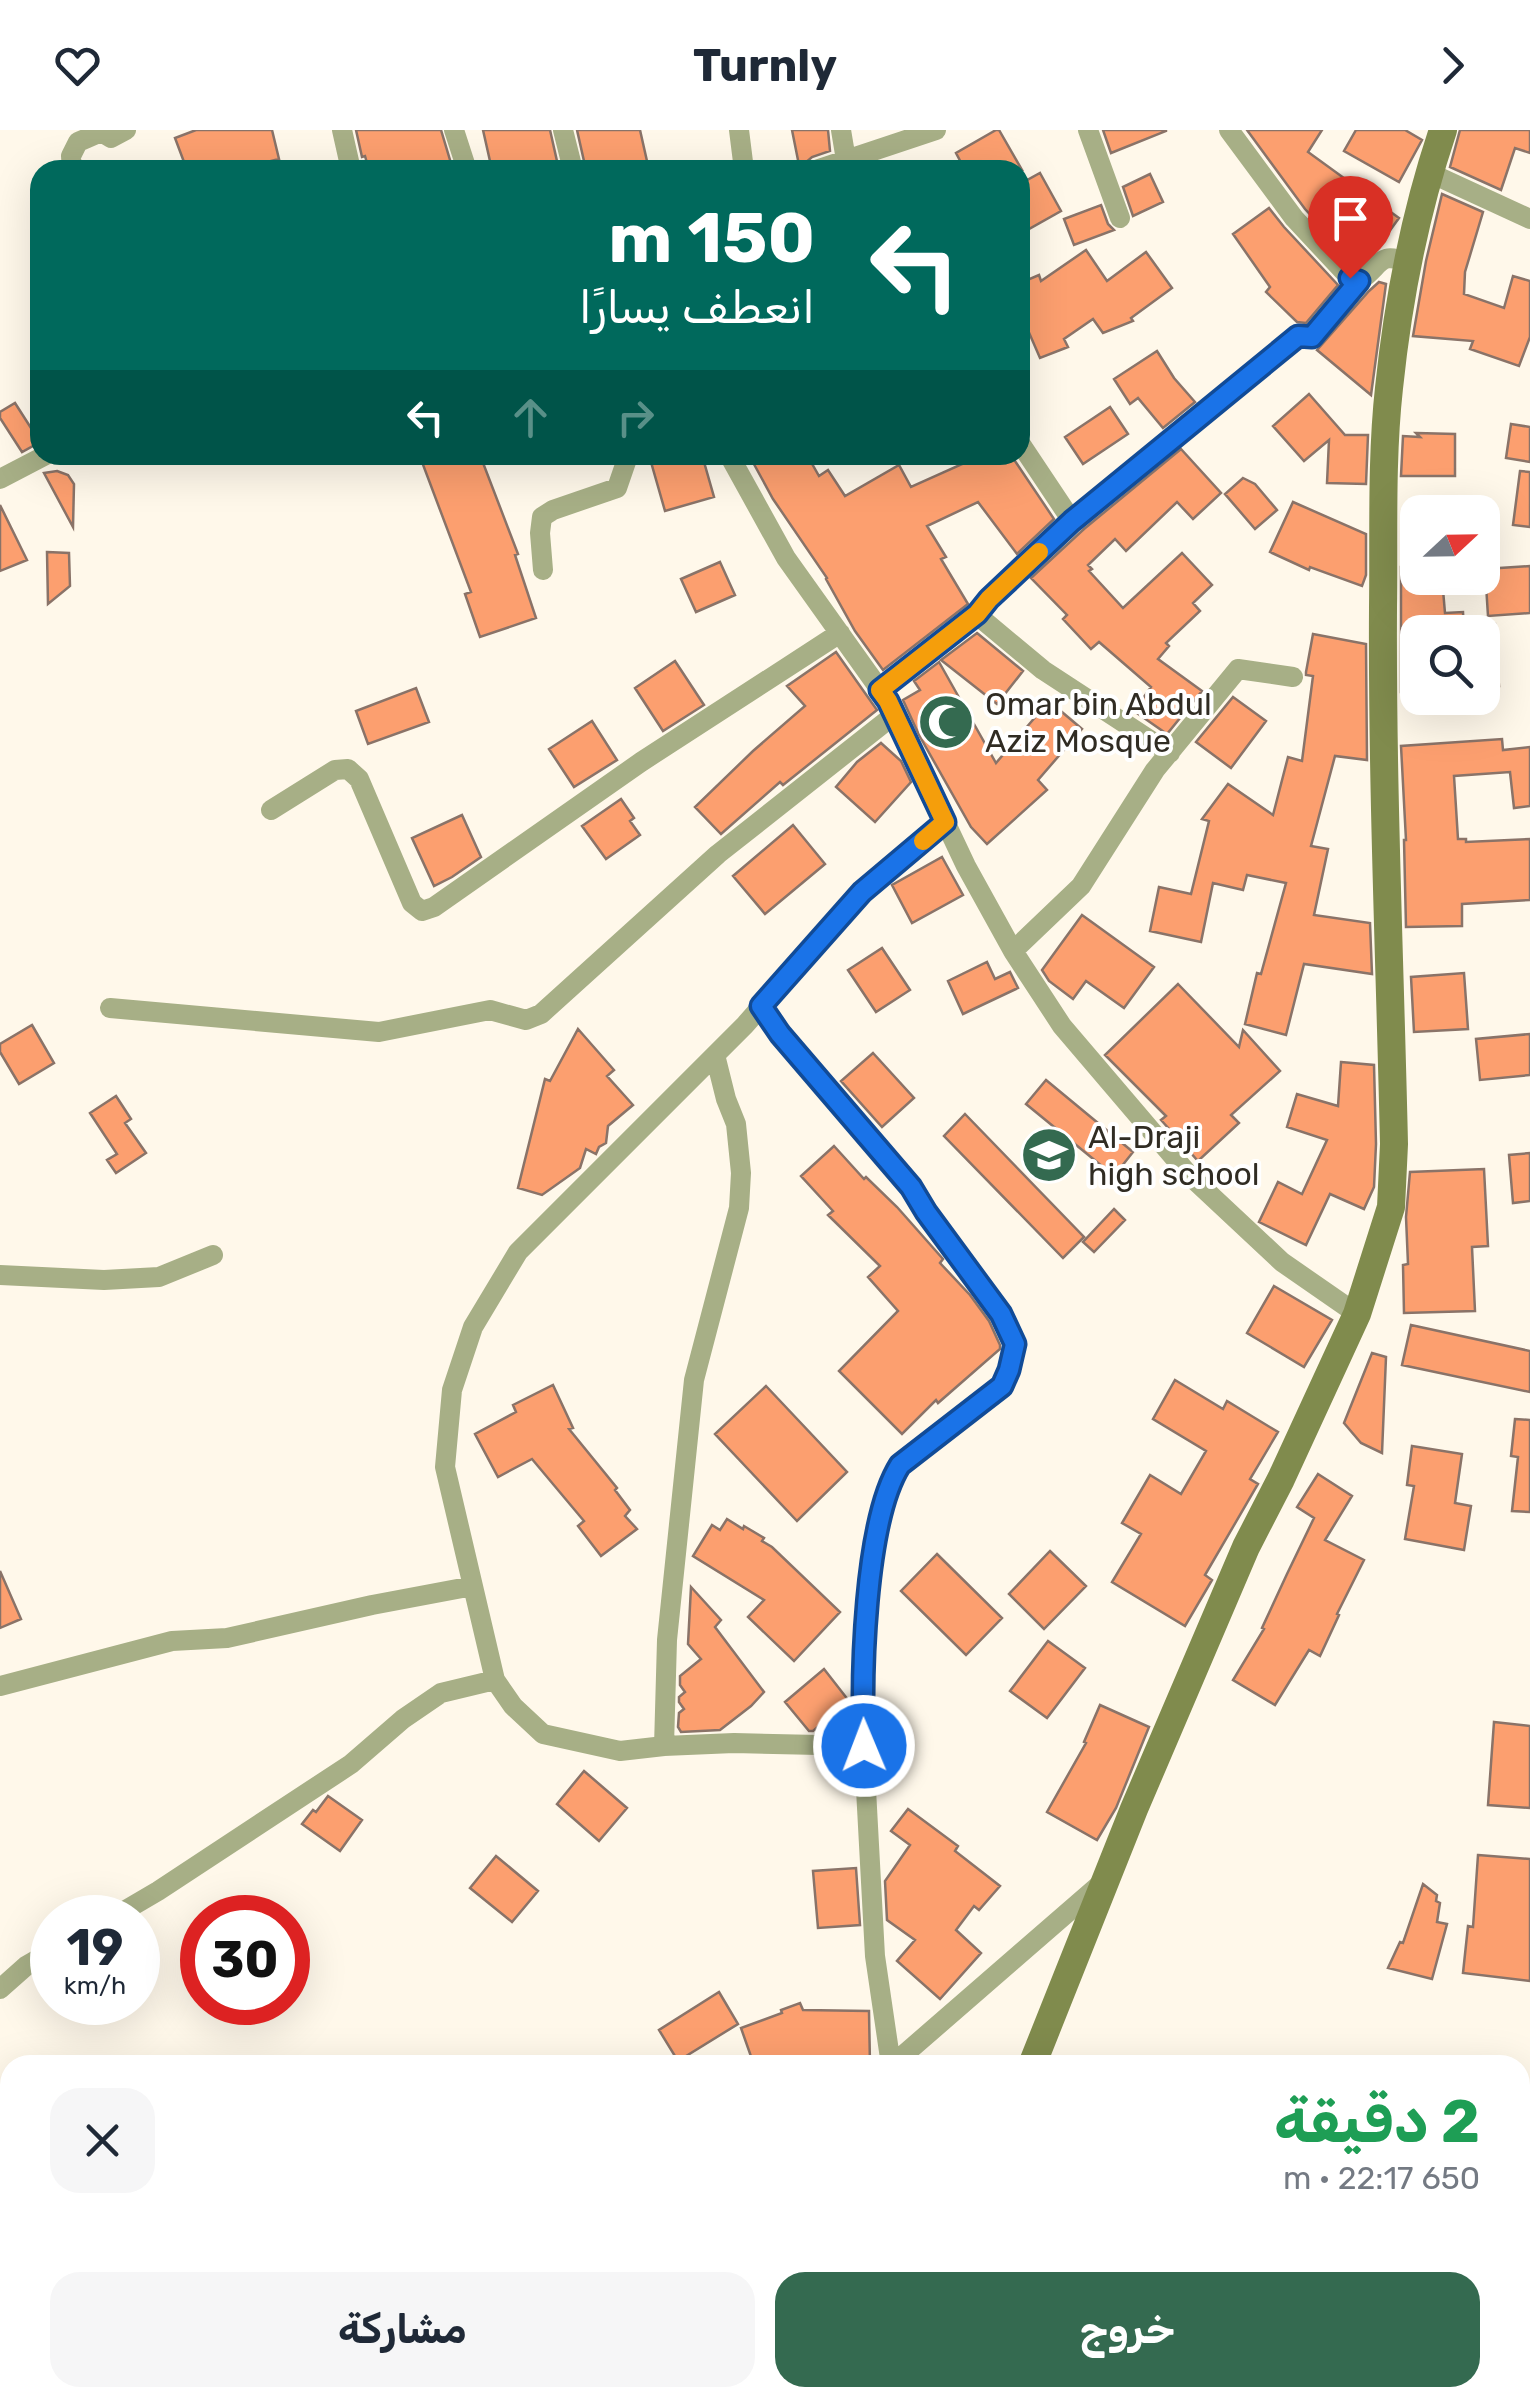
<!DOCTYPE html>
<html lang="ar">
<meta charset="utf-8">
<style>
:root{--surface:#fff;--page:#f6f6f7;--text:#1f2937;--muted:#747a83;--accent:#346a50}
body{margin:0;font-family:Rubik,"Noto Sans Arabic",sans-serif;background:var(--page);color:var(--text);direction:rtl;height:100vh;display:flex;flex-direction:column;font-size:38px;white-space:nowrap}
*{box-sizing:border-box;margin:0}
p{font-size:32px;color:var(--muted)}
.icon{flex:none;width:55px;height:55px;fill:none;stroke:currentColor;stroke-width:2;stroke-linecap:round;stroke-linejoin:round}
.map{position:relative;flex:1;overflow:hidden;direction:ltr}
.sheet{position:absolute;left:0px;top:1925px;width:1530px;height:352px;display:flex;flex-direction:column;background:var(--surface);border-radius:30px 30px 0 0;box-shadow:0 10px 40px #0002;direction:rtl}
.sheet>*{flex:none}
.banner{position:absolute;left:30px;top:30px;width:1000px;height:305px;border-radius:30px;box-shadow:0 10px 40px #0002;direction:rtl;background:#00695c;color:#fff;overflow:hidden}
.needle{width:65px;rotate:68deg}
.controls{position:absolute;left:1400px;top:365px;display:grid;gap:20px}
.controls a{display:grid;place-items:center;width:100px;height:100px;border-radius:20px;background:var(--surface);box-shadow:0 10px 40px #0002;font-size:50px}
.speed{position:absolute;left:30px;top:1765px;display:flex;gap:20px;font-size:50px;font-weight:700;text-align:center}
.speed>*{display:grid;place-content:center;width:130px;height:130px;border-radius:50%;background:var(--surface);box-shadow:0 10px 40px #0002;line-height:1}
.speed small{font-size:25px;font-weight:400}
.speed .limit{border:15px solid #d22;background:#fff;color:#111}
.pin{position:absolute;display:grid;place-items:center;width:85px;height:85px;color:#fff;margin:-102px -42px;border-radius:50% 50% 50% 0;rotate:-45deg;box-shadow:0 0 10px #0007}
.pin .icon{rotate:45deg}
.me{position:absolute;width:110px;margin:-55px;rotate:359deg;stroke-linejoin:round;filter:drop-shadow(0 0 8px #0008)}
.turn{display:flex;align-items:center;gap:35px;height:210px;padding:0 50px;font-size:45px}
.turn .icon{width:130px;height:130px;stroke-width:2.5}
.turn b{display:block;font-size:70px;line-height:85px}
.lanes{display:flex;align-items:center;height:95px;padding:0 50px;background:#0003;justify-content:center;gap:50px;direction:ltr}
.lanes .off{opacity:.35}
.round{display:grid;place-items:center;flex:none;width:105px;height:105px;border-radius:30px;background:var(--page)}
.overview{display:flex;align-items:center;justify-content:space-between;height:170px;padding:0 50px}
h1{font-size:60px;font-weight:700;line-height:75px;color:#1e9e55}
.primary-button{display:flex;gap:20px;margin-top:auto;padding:20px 50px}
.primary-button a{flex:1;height:115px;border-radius:30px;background:var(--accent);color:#fff;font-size:40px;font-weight:700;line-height:115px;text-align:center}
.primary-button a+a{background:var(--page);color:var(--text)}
header{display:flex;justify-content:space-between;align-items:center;height:130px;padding:0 50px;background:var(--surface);font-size:45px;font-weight:700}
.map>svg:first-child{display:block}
.building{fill:#fc9f6f;stroke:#8a7368;stroke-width:2.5}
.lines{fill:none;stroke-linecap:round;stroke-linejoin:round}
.street{stroke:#a7af86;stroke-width:20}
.secondary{stroke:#808b4d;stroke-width:28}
.route-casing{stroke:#114b97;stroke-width:25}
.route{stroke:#1a73e8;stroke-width:18}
.slow{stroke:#f59e0b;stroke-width:18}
.labels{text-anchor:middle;stroke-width:8;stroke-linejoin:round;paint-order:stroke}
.poi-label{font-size:32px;fill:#302c23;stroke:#fff;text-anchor:start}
</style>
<header><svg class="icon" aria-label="forward" viewBox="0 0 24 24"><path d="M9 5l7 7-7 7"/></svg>Turnly<svg class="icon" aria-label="heart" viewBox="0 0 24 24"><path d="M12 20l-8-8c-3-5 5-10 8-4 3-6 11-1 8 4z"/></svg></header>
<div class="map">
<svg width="1530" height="2277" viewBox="0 0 1530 2277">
<rect width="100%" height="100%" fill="#fff8ea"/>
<path class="building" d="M196,0h76l7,29 -44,11h-48l-12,-32z
M356,0h85l12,40h-84l-4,-14 -3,1z
M483,0h67l9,40h-67z
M577,0h63l9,40h-63z
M792,0h36l2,21 -18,6 -8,7 -5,1z
M996,0h3l23,40h-57l-9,-17z
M1103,0h63v1l-55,22z
M1247,0h75l-14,22 91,66 -21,29 -21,18 -52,-56z
M1356,0h49l17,10 -23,42 -55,-31z
M1460,0h70v23l-15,-5 -14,42 -51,-23z
M1040,43l21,38 -41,23v-50z
M1150,44l13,28 -30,14 -10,-29z
M1442,64l41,18 -18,60 -1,22 40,14 9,-32 17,5v56l-11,29 -49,-17 3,-8 -60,-5 13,-75z
M1101,75l7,19 6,6 -40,15 -10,-26z
M1269,78l15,19 54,58 -32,38 -9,-1 -31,-30 4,-5 -37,-53z
M1086,120l21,31 39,-29 26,36 -41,30 2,3 -30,12 -10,-14 -29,20 4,8 -28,11 -13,-30 -2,1 -5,-10v-36l19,-8 2,6z
M1379,152l7,2 -15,111 -54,-45 52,-59z
M1157,221l17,27 21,24 -32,26 -25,-30 -8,6 -16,-25z
M1309,264l36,41h23l-2,49 -39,-1 2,-43 -25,21 -31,-35z
M15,273l25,39 -18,10 -22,-34v-6z
M1110,277l18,27 -45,30 -18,-27z
M1511,294l19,3v35l-24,-4z
M1416,303l39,1v42h-54l2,-40 17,1z
M1181,319l40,44 -28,26 -16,-17 -51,49 -11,-12 -27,26 4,4 -3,2 34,37 59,-55 30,32 -19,18 7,8 -34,32 3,3 -11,13 44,32 -35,43 -33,-23 17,-24 -52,-45 -8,7 -28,-30 4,-4 -36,-37 53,-49z
M439,325h41l38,99 -3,1 21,63 -56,19 -15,-43 6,-2 -49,-130z
M649,325h53l12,42 -49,14z
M749,325h58l12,21 9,-6 17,26 54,-31 12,22 58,-26 -4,-6h46l43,64 -37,35 -39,-52 -51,24 19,31 -5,2 27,45 -85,66 -28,-39 -29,-52 1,-1 -54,-79z
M57,341l11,4 6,9 -1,43 -29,-54z
M1520,341l10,1v55l-17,-2z
M1243,348l12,6 22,26 -22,19 -30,-35z
M1293,372l73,32v41l-4,11 -52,-19 -1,3 -39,-18z
M0,375l27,55 -27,11z
M47,422l22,1 1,33 -22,18z
M720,432l15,33 -39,17 -15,-33z
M1418,436v12h24l3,35 18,-1 1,20h-46v59l-17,1v-125z
M1530,436v47l-42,3 -3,-47z
M1495,494l4,62 -17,1v-62z
M977,503l46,38 -26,33 -56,-44z
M1313,504l53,10 1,116 -32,-4 -24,90 17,3 -14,66 56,8 2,51 -68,-10 -18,71 -41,-11 12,-51 4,1 25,-91 -39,-8 -4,15 -30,-7 -12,59 -51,-11 9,-44 32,7 18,-73 -7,-2 26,-35 45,31 15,-58 14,4 11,-85 -7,-1v-3z
M836,522l41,58 -94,75 -3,-3 -59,52 -26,-27 58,-56 52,-45 -18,-20z
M675,531l29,44 -41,26 -28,-43z
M939,532l57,101 53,-62 33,28 -44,51 9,10 -60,54 -16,-17 -52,-92 -16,-35 17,-10 -6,-9z
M416,558l13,34 -61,22 -12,-33z
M1233,567l33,24 -35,47 -35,-26z
M592,591l25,39 -43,27 -25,-38z
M1502,609l1,11 27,-3v59l-16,2 -4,-36 -56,4 4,63h8v3l64,-3v61l-68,4v22l-56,1 -2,-87h2l-5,-94z
M881,613l20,18 10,21 -36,40 -39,-35 21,-25z
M621,669l13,19 -4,3 10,14 -34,24 -24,-33z
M462,685l19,42 -29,20 -18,9 -22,-48z
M793,695l32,39 -60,50 -32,-38z
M942,727l21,38 -51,28 -20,-38z
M1082,785l72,52 -30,41 -38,-27 -13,18 -24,-18 -7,-11z
M882,818l28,42 -34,22 -28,-42z
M987,832l8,17 15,-7 8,16 -55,26 -15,-33z
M1464,843l4,56 -54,3 -3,-55z
M1178,854l61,63 4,-17 37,41 -49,44 8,8 -41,38 -37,-41 5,-4 -61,-61z
M32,895l22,38 -35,21 -19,-32v-8z
M578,899l36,41 -7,6 26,29 -25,21 -2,17 -7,4 -3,7 -10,-5 -6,19 -38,27 -24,-7 27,-109 5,2z
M1530,904v41l-50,5 -4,-41z
M873,923l41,45 -32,29 -41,-46z
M1341,932l33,3 2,79 -2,43 -10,22 -34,-15 -24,51 -47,-23 19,-40 24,12 25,-54 -40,-13 10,-33 41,12z
M1046,950l87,72 -19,24 -88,-72z
M116,966l15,23 -6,4 21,30 -30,20 -9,-13 10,-6 -27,-41z
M965,984l119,123 -21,21 -119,-122z
M834,1016l30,33 2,-2 31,30 46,52 -3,4 30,32 19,26 11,24v4l-62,54 -2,-3 -34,34 -63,-63 59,-60 -30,-34 12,-11 -52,-51 5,-4 -32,-35z
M1530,1023v48l-17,2 -4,-48z
M1484,1039l4,77 -16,1 3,64 -71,2 -1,-48 5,-1 -2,-47 4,-45z
M1114,1079l11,11 -31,32 -11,-10z
M1274,1156l58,34 -28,47 -57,-34z
M1411,1195l119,26v41l-128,-27z
M1372,1223l14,4 -4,96 -21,-10 -17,-20z
M1175,1250l48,29 4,-8 51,31 -28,47 8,5 -53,91 7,5 -27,46 -73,-44 29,-48 -19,-11 28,-48 31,19 25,-43 -53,-32z
M553,1255l20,43 -4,1 48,59 -2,2 15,20 -5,6 12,13 -36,27 -23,-30 6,-5 -52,-62 -34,18 -23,-43 41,-22 -3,-7z
M766,1256l81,86 -50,49 -82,-87z
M1515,1289l15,1v92l-18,-1 6,-54 -7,-1z
M1412,1316l50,8 -7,49 16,3 -7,44 -59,-11 9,-53 -7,-1z
M1318,1344l34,22 -27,44 39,20 -27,54 2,1 -19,41 -11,-6 -34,55 -42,-25 31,-51 -2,-1 25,-54 27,-56 -17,-11z
M727,1389l16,10 1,-3 20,12 -2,3 10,6 68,65 -46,49 -46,-44 16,-17 -71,-44 19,-31 8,5z
M1050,1421l36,35 -42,43 -35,-35z
M937,1424l65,64 -36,37 -65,-64z
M0,1441l21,48 -21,9z
M691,1457l30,33 -6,7 49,65 -13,14 -31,24 -39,2 -3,-5 1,-14 5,-4 -5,-7v-5l6,-5 -5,-7v-9l21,-17 -13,-15z
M1048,1511l37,27 -38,50 -37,-27z
M824,1539l25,32 -36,30h-4l-24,-29z
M1100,1575l49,22 -33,81 -19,32 -50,-28 39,-69 -2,-1z
M1494,1592l36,4v82l-42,-3z
M584,1641l43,37 -28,33 -42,-37z
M328,1666l34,24 -22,31 -38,-27 11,-14 3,2z
M908,1679l50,37 -3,5 45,35 -21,24 -5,-4 -18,24 25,23 -41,46 -43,-38 18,-21 -28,-20 -2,-39 25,-36 -19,-14z
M1478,1725l52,4v122l-67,-8 5,-47 5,1z
M496,1726l42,35 -26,31 -42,-34z
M856,1738l4,57 -42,3 -5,-57z
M1423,1754l14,11 -1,6 4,2 -3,19 10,2 -15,55 -44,-11 12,-26 3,1z
M719,1862l19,32 -60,37 -19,-31z
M800,1873l3,7 66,1 1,54h-116l-13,-37 41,-15 -1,-3z"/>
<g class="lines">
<path class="street" d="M342,0l9,40
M454,0l13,40
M563,0l10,40
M739,0l5,40
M841,0l5,30
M1088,0l32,88
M1229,0l65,88 56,60 9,3c23,-15 19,-31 49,-18
M72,40l-1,-14 7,-14 23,-10 10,6 15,-8
M816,40l120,-40
M1428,42l102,47
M1020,313l52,78 225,-185 15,1 47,-56
M729,325l57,103 102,143 78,165 47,85 49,75 127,149 93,87 75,52
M0,349l46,-24
M1072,391l-83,78 -12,16 66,55 127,83
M543,440l-3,-37 2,-16 11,-7 64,-22 10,-29 5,-4
M880,560l97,-75
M271,680l64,-40 13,-1 11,10 53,124 10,8 12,-4 207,-145 199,-129
M1013,821l68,-65 74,-116 83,-101 55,8
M761,876l19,29 131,152 15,26 75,101 14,30 -6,25 -7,17 -101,79 -10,14 -12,48 -7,44 -6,55 -4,89 13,241 16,109
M110,878l269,24 111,-22 36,10 15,-6 177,-160 176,-139
M715,925l11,44 10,25 5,49 -2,35 -45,172 -27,260 -3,106 70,-3 130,3
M0,1145l104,5 55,-3 54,-22
M0,1556l172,-45 55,-3 145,-33 101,-19
M664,1616l-44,5 -77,-17 -30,-28 -18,-26 -50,-213 7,-77 21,-63 45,-75 227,-227 117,-133 83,-70
M112,1788l46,-27 193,-127 52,-45 38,-26 54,-13
M0,1859l26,-23 26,-15
M892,1935l213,-185
M0,2228l10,10
M36,2268l8,9
M539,2277l9,-9"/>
<path class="secondary" d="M1032,1935l102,-256 112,-262 35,-68 76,-165 34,-107 3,-63c-4,-179 -12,-358 -11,-536 1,-73 -2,-147 6,-220 9,-87 26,-175 54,-258
M914,2277l7,-9"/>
</g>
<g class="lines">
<g class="route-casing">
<path id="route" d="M864,1616c-3,-68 0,-224 36,-281l102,-79 7,-16 6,-26 -14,-30 -75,-102 -15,-25 -131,-153 -19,-28 101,-114 83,-70 -57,-121 -8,-11 97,-76 12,-15 83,-78 226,-185 14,1 47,-56 -9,-3"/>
</g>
<use href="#route" class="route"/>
<path class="slow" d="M923,711l22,-19 -57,-121 -8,-11 97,-76 12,-15 50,-47"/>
</g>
<defs>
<g id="mosque-disc" transform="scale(2.875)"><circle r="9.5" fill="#346a50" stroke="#fff"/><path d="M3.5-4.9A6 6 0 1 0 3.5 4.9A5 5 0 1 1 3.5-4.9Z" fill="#fff"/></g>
<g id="school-disc" transform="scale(2.875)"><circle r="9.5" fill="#346a50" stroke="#fff"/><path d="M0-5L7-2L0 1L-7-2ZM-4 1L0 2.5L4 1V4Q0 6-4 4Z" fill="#fff"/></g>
</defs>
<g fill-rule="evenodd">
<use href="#mosque-disc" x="946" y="592"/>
<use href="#school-disc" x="1049" y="1025"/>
</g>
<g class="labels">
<g class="poi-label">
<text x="985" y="585">Omar bin Abdul<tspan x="985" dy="37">Aziz Mosque</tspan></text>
<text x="1088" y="1018">Al-Draji<tspan x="1088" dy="37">high school</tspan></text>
</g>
</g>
</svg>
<div class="controls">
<a><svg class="needle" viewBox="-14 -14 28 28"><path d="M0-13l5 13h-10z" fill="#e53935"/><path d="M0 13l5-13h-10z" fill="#747a83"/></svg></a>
<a><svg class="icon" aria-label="search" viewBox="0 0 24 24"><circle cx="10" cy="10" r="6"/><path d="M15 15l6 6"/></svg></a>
</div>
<div class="speed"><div>19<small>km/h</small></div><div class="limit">30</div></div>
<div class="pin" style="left:1350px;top:148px;background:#d93025"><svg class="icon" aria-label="arrive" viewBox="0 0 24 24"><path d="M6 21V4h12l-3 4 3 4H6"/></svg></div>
<svg class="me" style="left:864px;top:1616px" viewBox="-20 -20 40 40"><circle r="17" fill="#1a73e8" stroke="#fff" stroke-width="3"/><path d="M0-11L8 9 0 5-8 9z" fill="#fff"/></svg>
<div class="banner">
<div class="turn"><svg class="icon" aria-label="left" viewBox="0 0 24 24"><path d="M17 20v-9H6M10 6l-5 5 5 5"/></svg><div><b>150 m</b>انعطف يسارًا</div></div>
<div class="lanes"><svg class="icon" aria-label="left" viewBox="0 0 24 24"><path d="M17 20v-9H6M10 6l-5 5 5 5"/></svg><svg class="icon off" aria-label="ahead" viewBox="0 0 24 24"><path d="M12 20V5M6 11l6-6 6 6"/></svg><svg class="icon off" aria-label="right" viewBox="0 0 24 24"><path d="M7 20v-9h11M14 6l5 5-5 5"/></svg></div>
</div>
<section class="sheet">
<div class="overview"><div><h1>2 دقيقة</h1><p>650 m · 22:17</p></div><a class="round"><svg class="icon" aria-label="close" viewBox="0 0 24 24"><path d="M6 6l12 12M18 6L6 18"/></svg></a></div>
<div class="primary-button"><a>خروج</a><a>مشاركة</a></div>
</section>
</div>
